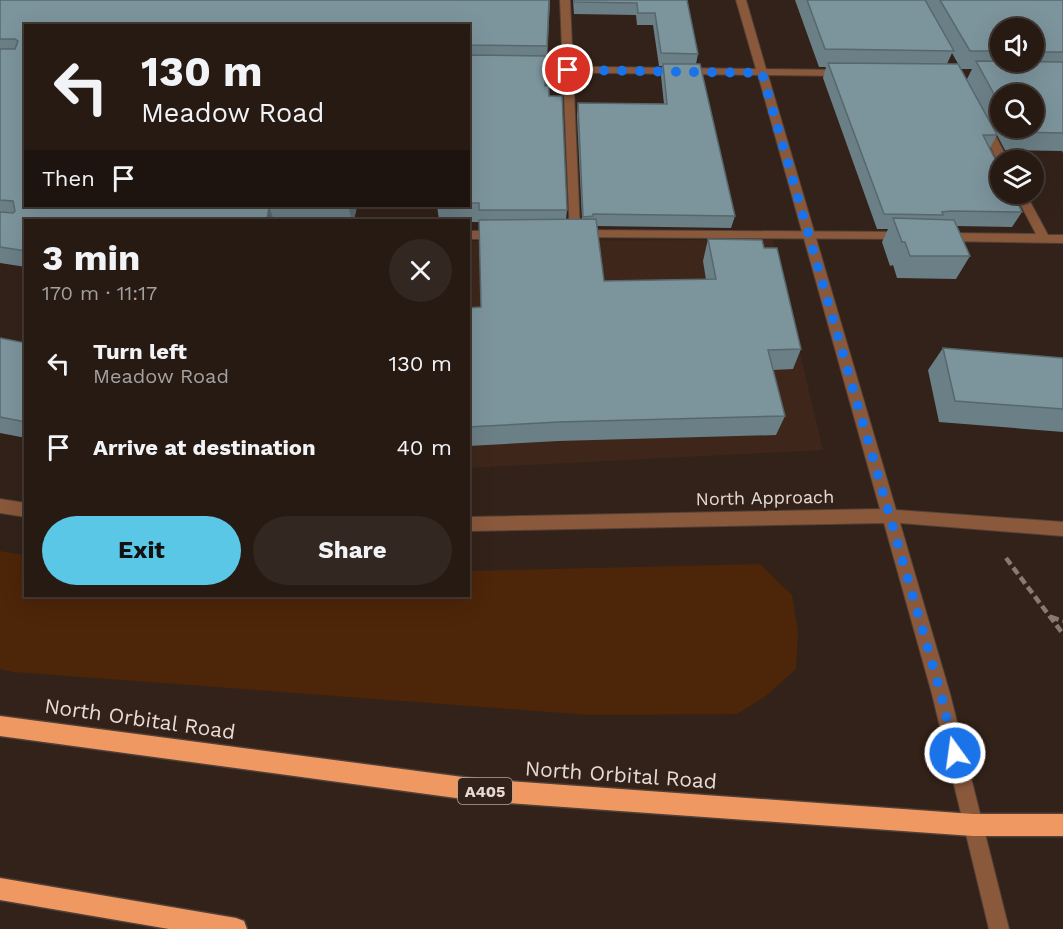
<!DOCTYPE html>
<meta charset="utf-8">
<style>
:root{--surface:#261a13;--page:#322721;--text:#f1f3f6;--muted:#a4a1a0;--line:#423833;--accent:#5bc7e7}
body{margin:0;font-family:"Work Sans",sans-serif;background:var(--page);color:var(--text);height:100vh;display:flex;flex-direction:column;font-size:22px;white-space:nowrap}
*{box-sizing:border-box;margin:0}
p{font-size:20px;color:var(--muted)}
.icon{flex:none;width:33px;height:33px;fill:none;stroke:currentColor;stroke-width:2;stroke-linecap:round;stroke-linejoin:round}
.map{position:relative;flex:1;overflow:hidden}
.details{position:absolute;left:24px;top:219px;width:446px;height:378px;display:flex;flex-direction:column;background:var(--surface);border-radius:0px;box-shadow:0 6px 24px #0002,0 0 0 2px var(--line)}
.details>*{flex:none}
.banner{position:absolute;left:24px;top:24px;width:446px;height:183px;border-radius:0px;box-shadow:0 6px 24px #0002,0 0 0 2px var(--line);background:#261a13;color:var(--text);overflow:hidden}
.controls{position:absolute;left:990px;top:18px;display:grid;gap:12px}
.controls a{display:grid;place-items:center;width:54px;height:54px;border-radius:50%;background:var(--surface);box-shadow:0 6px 24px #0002,0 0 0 2px var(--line);font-size:30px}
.pin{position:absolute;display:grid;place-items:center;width:51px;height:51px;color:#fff;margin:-26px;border:3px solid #fff;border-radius:50%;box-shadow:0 2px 6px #0007}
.me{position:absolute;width:66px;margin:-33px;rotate:346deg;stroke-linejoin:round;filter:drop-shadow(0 0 4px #0008)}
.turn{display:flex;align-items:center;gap:21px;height:126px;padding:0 18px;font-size:27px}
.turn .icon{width:78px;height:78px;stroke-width:2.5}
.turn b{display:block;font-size:42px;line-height:51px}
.then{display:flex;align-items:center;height:57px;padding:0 18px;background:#0003;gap:12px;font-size:22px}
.round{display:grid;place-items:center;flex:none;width:63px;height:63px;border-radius:32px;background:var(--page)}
.summary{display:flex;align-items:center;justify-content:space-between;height:102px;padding:0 18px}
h1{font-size:36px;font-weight:700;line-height:45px}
.primary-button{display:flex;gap:12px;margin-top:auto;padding:12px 18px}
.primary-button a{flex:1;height:69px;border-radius:36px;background:var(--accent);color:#111;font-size:24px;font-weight:700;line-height:69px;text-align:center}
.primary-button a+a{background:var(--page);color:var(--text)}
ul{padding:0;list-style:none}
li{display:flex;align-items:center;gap:18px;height:84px;padding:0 18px}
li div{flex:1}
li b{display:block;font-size:22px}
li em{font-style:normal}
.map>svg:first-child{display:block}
.built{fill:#3e271a}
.green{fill:#4d2509}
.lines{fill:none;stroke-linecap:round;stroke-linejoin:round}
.service-casing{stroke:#504037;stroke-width:2}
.minor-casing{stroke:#504037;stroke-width:2}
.trunk-casing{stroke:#504037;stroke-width:3}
.path{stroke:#887972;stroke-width:4.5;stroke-dasharray:8 4;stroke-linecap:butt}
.service{fill:#8a583b;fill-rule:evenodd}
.minor{fill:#8a583b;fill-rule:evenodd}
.trunk{fill:#f09862;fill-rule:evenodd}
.wall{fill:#6b7f86;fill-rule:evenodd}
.shaded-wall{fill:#57686d}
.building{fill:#7c949c;stroke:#57686d;stroke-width:1.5}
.route{stroke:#1a73e8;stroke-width:10;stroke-dasharray:0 18}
.labels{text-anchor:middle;stroke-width:6;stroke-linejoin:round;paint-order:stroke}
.shield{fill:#332219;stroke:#b0a49d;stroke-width:1.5}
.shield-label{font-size:16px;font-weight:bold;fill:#e6dbd5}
.street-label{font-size:18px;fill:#e6dbd5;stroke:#332219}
.near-street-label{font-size:21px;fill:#e6dbd5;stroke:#332219}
</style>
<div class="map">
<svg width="1063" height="929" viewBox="0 0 1063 929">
<rect width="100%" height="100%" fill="#332219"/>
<path class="built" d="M773,240l50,210 -355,18v-227z"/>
<path class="green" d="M0,551l25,4 1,41h442v-25l292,-7 32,31 6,37 -2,37 -30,27 -29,18 -147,1 -576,-43 -14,-3z"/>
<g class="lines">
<g class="service-casing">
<path id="service" d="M560,0h10l10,230 324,2 4,1v6l-338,-2z
M984,120l5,3 19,37h-8v3l-3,-3 -18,-37z
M1015,194h11l22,41h15v8l-120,-2 -6,-4 6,-4 93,1z
M468,231h31l6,4 -6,4h-31z"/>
</g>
<g class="minor-casing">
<path id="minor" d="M736,0h10l20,69 77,1 5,3 -5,3 -75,-1 128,435 167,12v14l-163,-13 50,171 59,235h-20l-57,-235 -48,-171 -416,8v-14l412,-8 -122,-434 -230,-3 -5,-3 5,-3 228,3z
M0,499l26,4v14l-26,-4z"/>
</g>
<g class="trunk-casing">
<path id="trunk" d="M0,716l478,63 495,35h90v22h-90l-495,-35 -478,-65z
M0,878l236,40 8,3 3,8h-78l-169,-29z"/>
</g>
<path class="path" d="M1006,558l57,76
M1051,617l12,4"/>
<use href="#service" class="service"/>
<use href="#minor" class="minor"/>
<use href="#trunk" class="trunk"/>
</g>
<path class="wall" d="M0,0h550l-5,86 4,10 18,114 -1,9h16l-5,-104 1,-12 86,1 -3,-28 1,-10h-3l-6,-41h-16l-1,-10 -62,-1 -1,-14h114l11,54 -2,10 39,152 -4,12 -134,-2 7,55 102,-1 -3,-19 5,-22 56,9 37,101 -8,20 -20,1 12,46 -9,19 -218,6 -90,5v-138l13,-1 -2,-85h-11v-2h-29l-2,-14h31v-180h-442l331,180 -3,14h-328v47l-26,-4z
M795,0h268v153l-1,-2 -57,-1 -8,-15 -7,13 32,64 -10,15 -55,-1 13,30 -14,23 -59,-1 -4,-13 -3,1 -8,-24 6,-13h-11l-54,-151 3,-11h-7zM1000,28h34v34h-34zM952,53l9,16h11l-5,10 -20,-15zM1000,94l34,34h-34z
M0,338l26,5v95l-26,-5z
M943,348l120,10v74l-124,-10 -11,-52z"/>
<path class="shaded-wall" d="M549,0h1l-3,65v-19z
M348,206h9l-3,14h-2z
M269,207l5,13h-7z"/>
<path class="building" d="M0,0h549l-2,46 -79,-1v-19h-442v180h310l-67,1 -2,13h-241v31l-26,-4v-35l13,1 2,-2 -2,-10 -13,-1v-151h15l3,-8 -3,-2h-15z
M574,0h113l11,54 -37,-1 -6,-40h-17l-1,-10 -63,-1z
M807,0h118l29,51 -129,-2z
M940,0h123v52h-29v-24h-34v23h-30z
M468,55l78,1 -1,30h4v10h13l5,114h-88v-7h-11z
M976,61l87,1v71l-47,-1 -3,-4h21v-34h-34v11z
M828,63l130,1 39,71h-14l17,34v25h13l9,18 -71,-1 -9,1 1,3 -59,-1z
M663,64h37l35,152 -142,-2v2l-10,1 -5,-114 89,1z
M893,218l61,2 16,36h-60l-5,-14h-3z
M596,219l8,62 112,-2 -8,-40 54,1 2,8h13l24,101 -33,1 17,66 -226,6 -91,5v-119l13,-1 -2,-87z
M0,338l26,5v79l-26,-5z
M943,348l120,10v51l-108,-8z"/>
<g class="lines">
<path class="route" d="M568,70l194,3 179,621 14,59"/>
</g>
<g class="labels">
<rect class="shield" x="458" y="778" width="54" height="26" rx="4.5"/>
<g class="shield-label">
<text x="485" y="797">A405</text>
</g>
<g class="street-label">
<text transform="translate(765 498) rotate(-1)" y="6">North Approach</text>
</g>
<g class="near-street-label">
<text transform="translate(140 719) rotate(8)" y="7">North Orbital Road</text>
<text transform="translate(621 775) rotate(4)" y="7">North Orbital Road</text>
</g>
</g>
</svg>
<div class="controls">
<a><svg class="icon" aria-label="sound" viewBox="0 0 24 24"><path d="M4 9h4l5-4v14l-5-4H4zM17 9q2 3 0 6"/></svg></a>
<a><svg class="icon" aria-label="search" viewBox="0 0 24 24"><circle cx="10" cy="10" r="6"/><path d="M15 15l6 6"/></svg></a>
<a><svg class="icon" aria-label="layers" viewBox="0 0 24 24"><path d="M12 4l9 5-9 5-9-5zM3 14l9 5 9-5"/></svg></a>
</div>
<div class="pin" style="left:568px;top:70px;background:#d93025"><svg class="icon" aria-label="arrive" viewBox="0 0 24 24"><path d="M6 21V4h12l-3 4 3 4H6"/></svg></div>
<svg class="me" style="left:955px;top:753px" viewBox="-20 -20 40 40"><circle r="17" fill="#1a73e8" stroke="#fff" stroke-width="3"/><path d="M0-11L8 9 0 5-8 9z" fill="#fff"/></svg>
<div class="banner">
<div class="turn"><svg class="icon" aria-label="left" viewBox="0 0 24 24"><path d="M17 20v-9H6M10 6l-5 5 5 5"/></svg><div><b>130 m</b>Meadow Road</div></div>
<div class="then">Then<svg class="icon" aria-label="arrive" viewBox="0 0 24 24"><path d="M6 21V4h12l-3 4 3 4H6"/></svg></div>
</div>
<section class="details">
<div class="summary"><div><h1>3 min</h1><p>170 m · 11:17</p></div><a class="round"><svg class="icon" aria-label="close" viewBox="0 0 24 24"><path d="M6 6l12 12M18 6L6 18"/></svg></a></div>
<ul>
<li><svg class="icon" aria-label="left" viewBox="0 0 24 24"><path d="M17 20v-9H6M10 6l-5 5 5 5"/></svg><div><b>Turn left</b><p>Meadow Road</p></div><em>130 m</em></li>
<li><svg class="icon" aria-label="arrive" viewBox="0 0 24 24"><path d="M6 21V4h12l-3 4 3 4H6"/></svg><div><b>Arrive at destination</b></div><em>40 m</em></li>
</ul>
<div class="primary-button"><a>Exit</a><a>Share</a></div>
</section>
</div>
